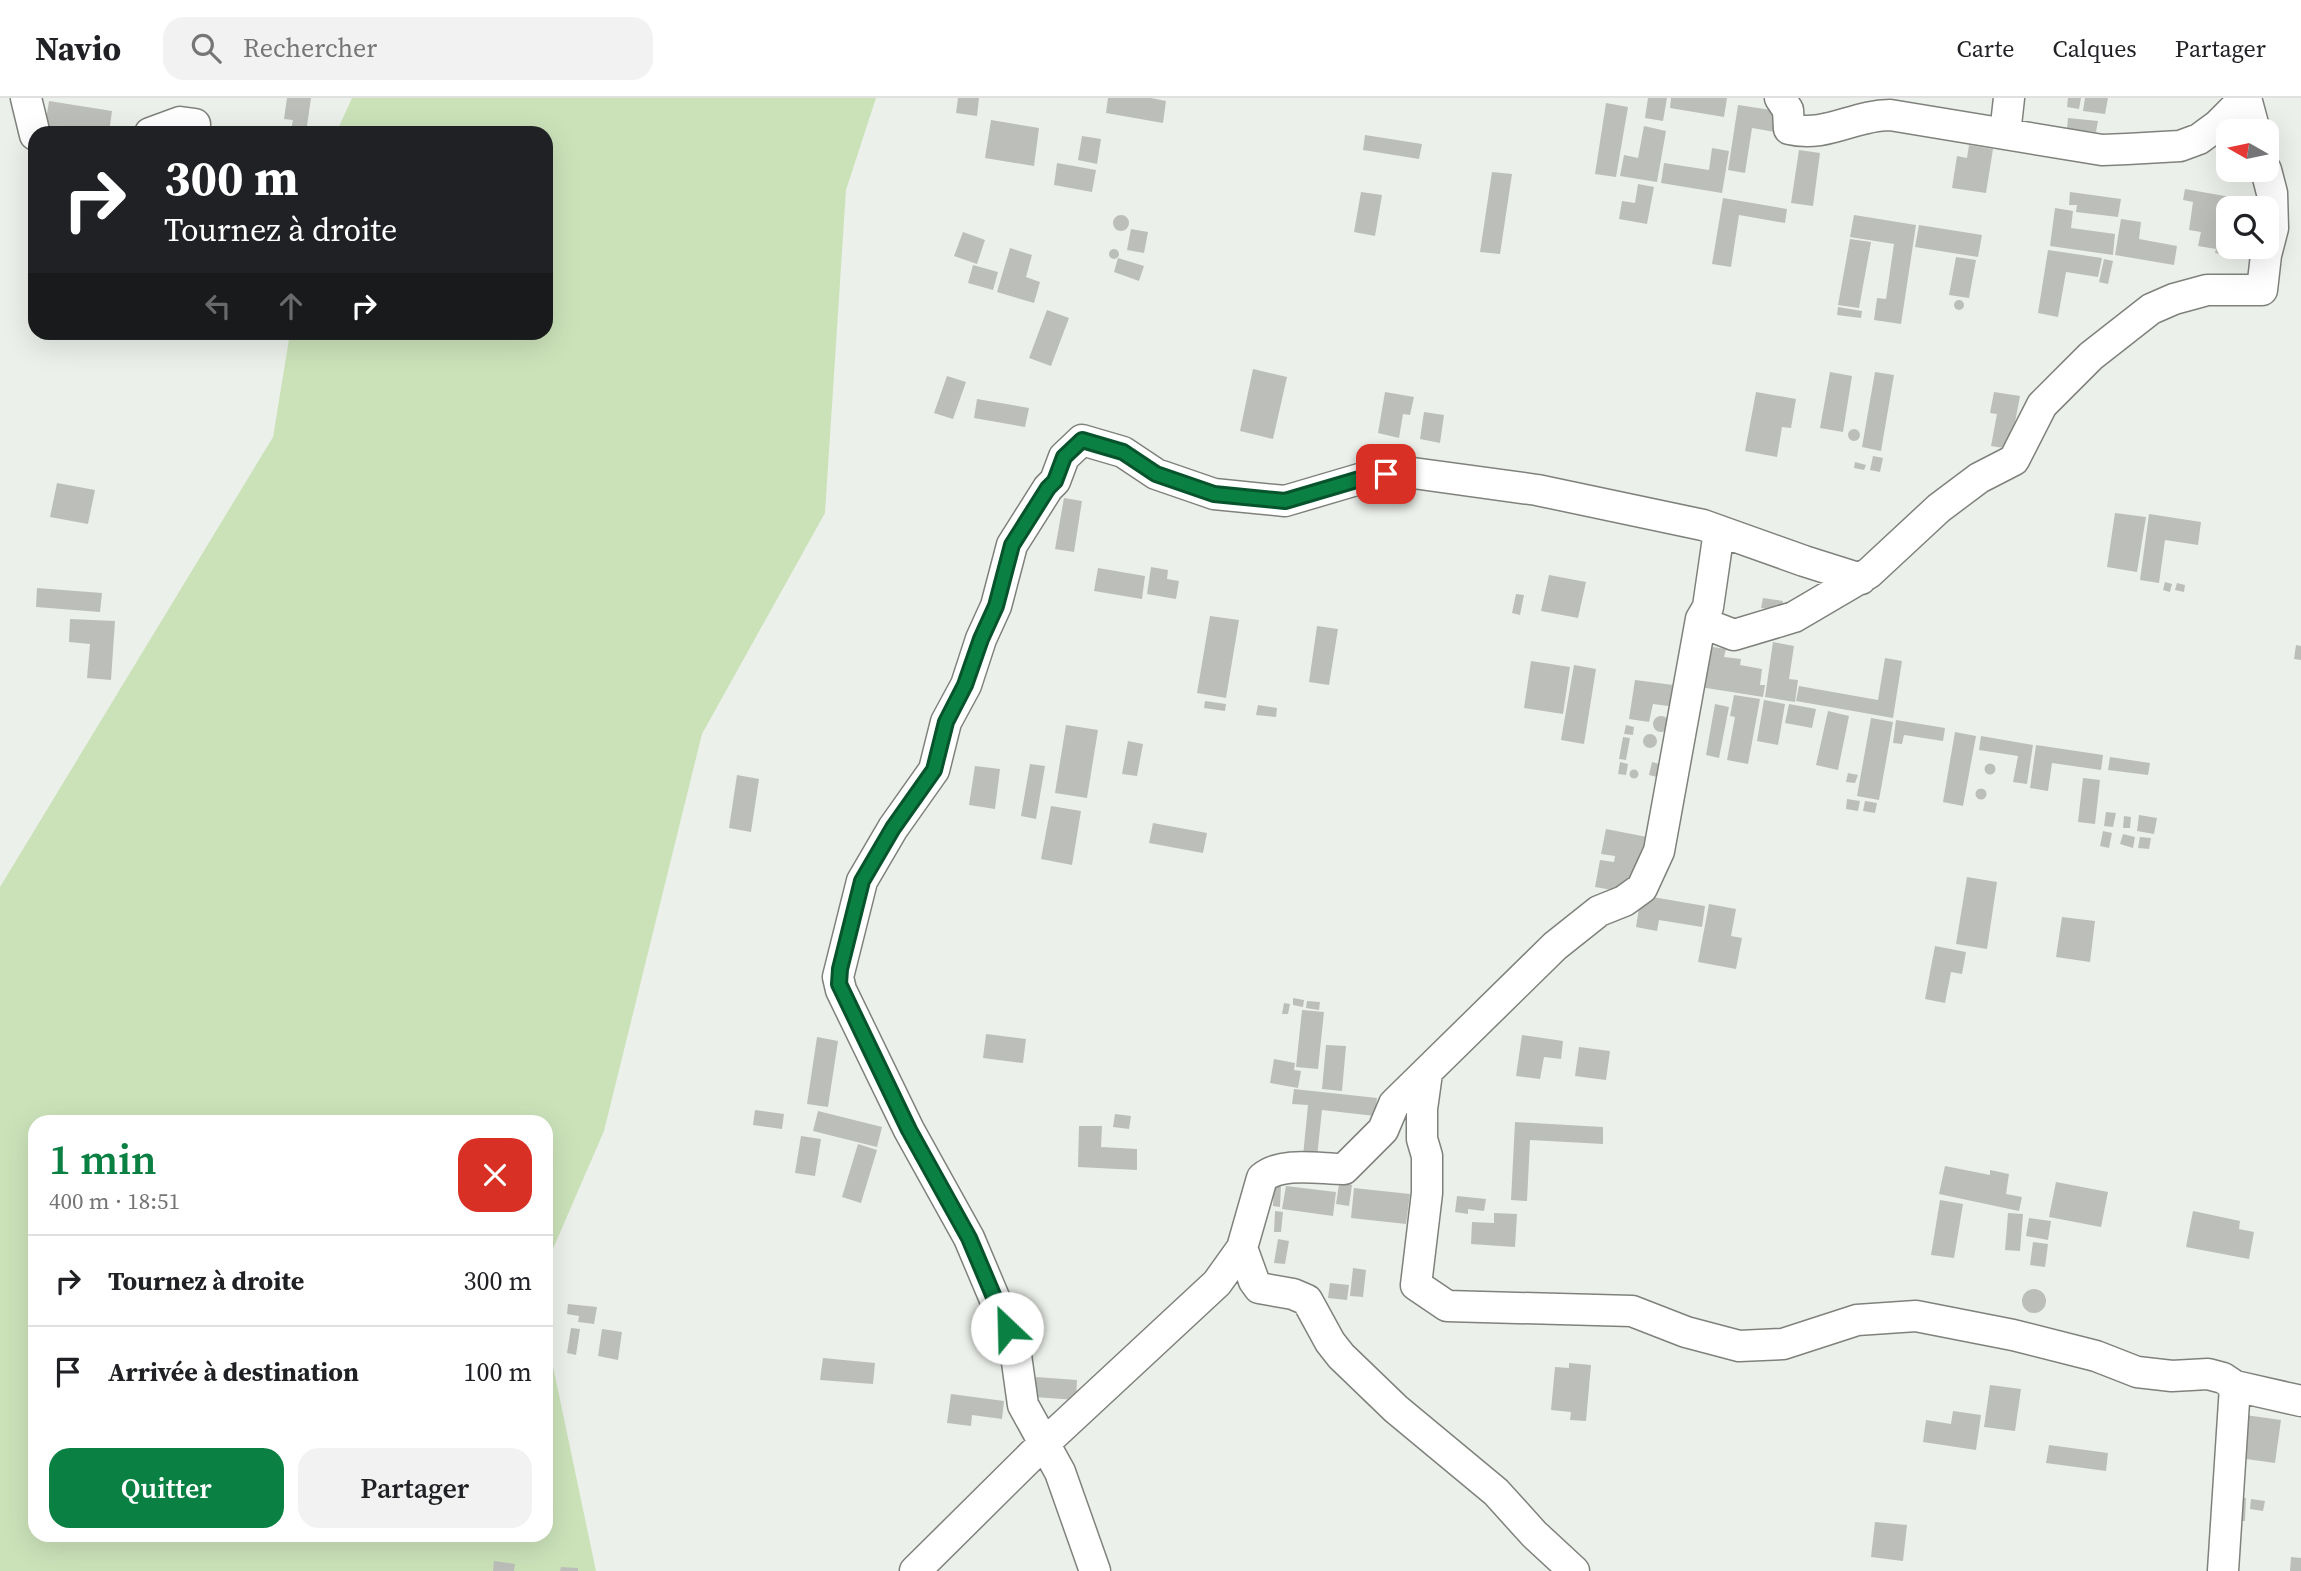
<!DOCTYPE html>
<html lang="fr">
<meta charset="utf-8">
<style>
:root{--surface:#fff;--page:#f2f2f2;--text:#202124;--muted:#757577;--line:#e0e0e0;--accent:#0b8043}
body{margin:0;font-family:"Source Serif 4",serif;background:var(--page);color:var(--text);height:100vh;display:flex;flex-direction:column;font-size:26px;white-space:nowrap}
*{box-sizing:border-box;margin:0}
p{font-size:23px;color:var(--muted)}
.icon{flex:none;width:38px;height:38px;fill:none;stroke:currentColor;stroke-width:2;stroke-linecap:round;stroke-linejoin:round}
.map{position:relative;flex:1;overflow:hidden}
.panel{position:absolute;left:28px;top:1017px;width:525px;height:427px;display:flex;flex-direction:column;background:var(--surface);border-radius:21px;box-shadow:0 7px 28px #0002}
.panel>*{flex:none}
.guide{position:absolute;left:28px;top:28px;width:525px;height:214px;border-radius:21px;box-shadow:0 7px 28px #0002;background:#202124;color:#fff;overflow:hidden}
.needle{width:46px;rotate:279deg}
.buttons{position:absolute;left:2216px;top:21px;display:grid;gap:14px}
.buttons a{display:grid;place-items:center;width:63px;height:63px;border-radius:14px;background:var(--surface);box-shadow:0 7px 28px #0002;font-size:35px}
.pin{position:absolute;display:grid;place-items:center;width:60px;height:60px;color:#fff;margin:-30px;border-radius:14px;box-shadow:0 4px 10px #0006}
.me{position:absolute;width:77px;margin:-38px;rotate:336deg;stroke-linejoin:round;filter:drop-shadow(0 0 5px #0008)}
.turn{display:flex;align-items:center;gap:24px;height:147px;padding:0 21px;font-size:32px}
.turn .icon{width:91px;height:91px;stroke-width:2.5}
.turn b{display:block;font-size:49px;line-height:60px}
.lanes{display:flex;align-items:center;height:66px;padding:0 21px;background:#0003;justify-content:center;gap:35px;direction:ltr}
.lanes .off{opacity:.35}
.round{display:grid;place-items:center;flex:none;width:74px;height:74px;border-radius:21px;background:var(--page)}
.head{display:flex;align-items:center;justify-content:space-between;height:119px;padding:0 21px}
h1{font-size:42px;font-weight:600;line-height:52px;color:var(--accent)}
.cta{display:flex;gap:14px;margin-top:auto;padding:14px 21px}
.cta a{flex:1;height:80px;border-radius:21px;background:var(--accent);color:#fff;font-size:28px;font-weight:600;line-height:80px;text-align:center}
.cta a+a{background:var(--page);color:var(--text)}
ul{padding:0;list-style:none}
li{display:flex;align-items:center;gap:21px;height:91px;padding:0 21px;border-top:2px solid var(--line)}
li div{flex:1}
li b{display:block;font-size:26px}
li em{font-style:normal}
header{display:flex;align-items:center;gap:42px;box-sizing:border-box;height:98px;padding:0 35px;background:var(--surface);border-bottom:2px solid var(--line)}
header strong{font-size:33px}
nav{display:flex;gap:38px;margin-inline-start:auto;font-size:24px}
.search{width:490px;height:63px;background:var(--page);display:flex;align-items:center;gap:18px;box-sizing:border-box;padding:0 24px;border-radius:21px;color:var(--muted);font-size:26px}
.map>svg:first-child{display:block}
.green{fill:#cbe2b9}
.building{fill:#bcbfb9}
.lines{fill:none;stroke-linecap:round;stroke-linejoin:round}
.minor-casing{stroke:#7f827c;stroke-width:33}
.minor{stroke:#fff;stroke-width:30}
.route-casing{stroke:#07532c;stroke-width:18}
.route{stroke:#0b8043;stroke-width:12}
</style>
<header>
<strong>Navio</strong>
<div class="search"><svg class="icon" aria-label="search" viewBox="0 0 24 24"><circle cx="10" cy="10" r="6"/><path d="M15 15l6 6"/></svg>Rechercher</div>
<nav><a>Carte</a><a>Calques</a><a>Partager</a></nav>
</header>
<div class="map">
<svg width="2301" height="1473" viewBox="0 0 2301 1473">
<rect width="100%" height="100%" fill="#ecf0ea"/>
<path class="green" d="M352,0h524l-30,92 -21,323 -123,221 -98,397 -58,134v-143h-511v413h511v-202l50,238h-596v-684l273,-450 17,-104 256,-1v-199h-210z"/>
<path class="building" d="M287,0h24l-5,35 -15,-3 2,-10 -9,-1z
M958,0h21l-2,18 -21,-3z
M1108,0h43l15,3 -3,22 -57,-10z
M1648,0h19l-4,23 -18,-3z
M1671,0h56l-3,19 -54,-9z
M2068,0h13l-2,11 -12,-2z
M2085,0h23l-3,16 -22,-3z
M49,3l63,10 -3,22h-65z
M1606,5l22,4 -12,70 -21,-3z
M1738,7l40,6 -3,21 -23,-4 -7,45 -17,-3z
M2068,20l30,3 -2,11 -29,-3z
M991,22l48,8 -5,38 -49,-8z
M1644,28l22,5 -9,51 -37,-6 4,-21 14,3z
M1365,37l57,9 -3,15 -56,-9z
M1082,38l19,3 -4,25 -19,-4z
M1969,47l24,4 -7,44 -34,-5 5,-32 10,2z
M1712,50l17,3 -7,42 -61,-10 3,-20 45,7z
M1799,52l21,3 -7,53 -22,-3z
M1057,65l39,7 -4,22 -38,-7z
M1492,74l20,2 -12,80 -20,-2z
M1638,86l16,3 -7,37 -28,-5 3,-18 13,2z
M2185,91l51,9 -2,10h-6v39h6l-1,10 -18,-4 1,-4 -18,-3 3,-14 -12,-2 4,-28 -10,-2z
M1361,94l21,3 -7,41 -21,-4z
M2070,94l51,7 -3,18 -42,-5 1,-7h-8z
M1723,100l64,11 -2,14 -46,-8 -8,52 -19,-3z
M2055,110l18,3 -2,17 44,6 -2,21 -63,-9z
M1854,117l62,10 -15,99 -27,-4 3,-22 9,1 8,-55 -44,-7z
M1113 125a8 8 0 1 1 16 0a8 8 0 1 1-16 0Z
M2121,121l20,3 -2,17 38,7 -3,19 -59,-10z
M1919,127l63,10 -4,22 -63,-10z
M1131,131l17,3 -4,21 -17,-3z
M963,134l22,8 -8,24 -23,-8z
M1850,141l21,3 -12,66 -21,-3z
M1010,150l22,7 -6,22 14,5 -6,21 -37,-11z
M1109 156a5 5 0 1 1 10 0a5 5 0 1 1-10 0Z
M2048,152l54,8 -4,19 -32,-5 -8,45 -20,-4z
M1956,159l20,3 -7,38 -20,-3z
M1118,160l26,8 -5,15 -25,-9z
M2104,161l9,2 -5,23 -9,-2z
M973,167l25,7 -5,18 -25,-7z
M1954 207a5 5 0 1 1 10 0a5 5 0 1 1-10 0Z
M1838,209l24,4 -1,7 -24,-3z
M1047,212l22,8 -18,48 -22,-8z
M1253,271l34,8 -14,62 -33,-8z
M1830,274l22,4 -9,56 -23,-4z
M1875,274l19,3 -13,76 -19,-4z
M947,278l19,6 -13,37 -19,-6z
M1385,294l29,5 -4,18 -7,-1 -4,24 -21,-5z
M1756,294l40,7 -5,29 -9,-1 -5,30 -32,-6z
M1994,294l26,4 -10,53 -19,-3 6,-32 -7,-1z
M977,301l52,9 -4,19 -51,-9z
M1424,314l20,3 -4,28 -20,-4z
M1848 337a6 6 0 1 1 12 0a6 6 0 1 1-12 0Z
M1873,358l10,2 -3,14 -10,-2z
M1855,364l11,3 -2,5 -10,-2z
M57,385l38,7 -7,34 -38,-7z
M1064,400l18,3 -8,51 -19,-3z
M2115,415l31,4 -9,55 -30,-5z
M2149,416l52,8 -3,23 -33,-5 -6,43 -19,-3z
M1151,469l17,3 -1,9 12,2 -3,18 -29,-5z
M1098,470l47,8 -3,23 -48,-8z
M1549,477l37,7 -8,36 -37,-7z
M2165,484l7,2 -2,8 -7,-2z
M2177,485l8,2 -1,7 -9,-2z
M37,490l65,5 -2,19 -64,-5z
M1516,496l8,1 -4,20 -8,-2z
M1763,500l20,3 -2,10 -20,-3z
M1210,518l29,4 -13,78 -29,-5z
M70,521l45,2 -4,59 -24,-2 3,-34 -21,-2z
M1317,528l21,3 -9,56 -20,-3z
M1773,544l21,4 -5,33 9,1 -3,22 -30,-5z
M2296,547l5,1v14l-7,-1z
M1706,548l20,3 -2,8 17,2 -1,6 22,4 -2,16h5l-2,12 -63,-10z
M1885,560l17,3 -9,57 -97,-17 3,-15 79,14z
M1531,563l39,6 -7,47 -39,-6z
M1574,567l22,4 -12,75 -23,-4z
M1635,582l46,6 -5,21 -23,-3 -4,18 -20,-3z
M1734,597l26,4 -12,65 -21,-4 8,-43 -5,-1z
M1764,602l21,4 -7,41 -21,-4z
M1205,603l21,3 -1,7 -21,-3z
M1715,606l14,3 -10,51 -13,-3z
M1789,606l27,5 -4,19 -27,-5z
M1258,607l19,3 -1,9 -20,-2z
M1828,613l21,5 -11,54 -22,-5z
M1653 626a8 8 0 1 1 16 0a8 8 0 1 1-16 0Z
M1871,620l22,4 -14,78 -22,-4z
M1896,622l49,8 -2,13 -39,-6 -2,9 -9,-1z
M1066,627l32,5 -11,68 -32,-5z
M1626,627l8,2 -1,8 -9,-1z
M1955,634l21,4 -13,70 -20,-4z
M1643 643a7 7 0 1 1 14 0a7 7 0 1 1-14 0Z
M1981,638l52,9 -6,39 -14,-2 5,-26 -39,-6z
M1623,639l7,1 -4,22 -7,-1z
M1128,643l15,3 -6,32 -15,-2z
M2036,647l67,10 -2,15 -49,-7 -4,28 -18,-3z
M2110,659l40,6 -2,12 -40,-5z
M1620,664l8,2 -2,11 -8,-1z
M1652,664l11,3 -2,13 -12,-3z
M1984.5 671a5.5 5.5 0 1 1 11 0a5.5 5.5 0 1 1-11 0Z
M1030,666l15,2 -9,53 -15,-3z
M975,668l25,3 -5,40 -26,-4z
M1629.5 676a4.5 4.5 0 1 1 9 0a4.5 4.5 0 1 1-9 0Z
M1848,675l10,2 -3,8 -9,-1z
M737,677l22,4 -8,53 -22,-4z
M2083,680l17,2 -5,44 -17,-2z
M1975.5 696a5.5 5.5 0 1 1 11 0a5.5 5.5 0 1 1-11 0Z
M1847,701l13,2 -2,10 -12,-2z
M1865,703l12,2 -2,10 -12,-2z
M1051,708l30,5 -9,54 -31,-6z
M2106,714l10,1 -3,14 -9,-1z
M2139,717l18,3 -3,16 -17,-3z
M2124,718l7,1 -1,11h-7z
M1153,725l54,10 -4,20 -54,-10z
M1606,731l41,8 -9,49 -8,7 -35,-6 5,-27 14,2 1,-6 -14,-2z
M2103,733l9,2 -3,15 -9,-2z
M2123,736l12,3 -2,11 -13,-4z
M2140,739l11,1 -2,11 -11,-1z
M1967,779l30,5 -10,67 -31,-5z
M1641,797l64,11 -3,21 -43,-7 -2,11 -21,-4z
M1709,806l27,5 -5,27 11,2 -6,31 -38,-7z
M2062,819l33,4 -5,41 -34,-5z
M1935,848l31,6 -4,22 -11,-2 -6,31 -20,-4z
M1293,900l11,2 -1,7 -10,-2z
M1307,903l13,1 -1,8 -13,-2z
M1284,905l6,1 -2,10h-6z
M1302,912l22,2 -6,57 -22,-2z
M986,936l40,5 -3,24 -40,-5z
M1522,937l41,6 -2,18 -17,-2 -4,22 -24,-3z
M817,939l21,4 -10,66 -21,-3z
M1326,947l20,1 -4,45 -20,-2z
M1579,949l31,4 -4,29 -31,-4z
M1274,961l21,4 -1,7 7,1 -3,17 -28,-5z
M1294,991l83,9 -2,18 -53,-6 -5,47 -14,-1 5,-51 -16,-1z
M755,1012l29,4 -2,15 -29,-4z
M818,1013l64,16 -5,20 -64,-16z
M1115,1016l16,2 -2,13 -16,-2z
M1515,1024l88,5v17l-73,-4 -3,61 -16,-1z
M1079,1028h23l-1,21 36,2v21l-59,-3z
M801,1038l20,3 -6,37 -20,-3z
M858,1046l19,6 -16,53 -19,-6z
M1945,1068l45,9v-5l19,4 -3,20 16,3 -3,14 -80,-17z
M2056,1084l52,10 -7,35 -52,-10z
M1339,1086l13,1 -3,21 -13,-2z
M1274,1087h7l-1,22 -7,-1z
M1286,1088l50,6 -3,24 -51,-7z
M1354,1090l56,6 -4,30 -55,-6z
M1457,1098l29,3 -2,12 -16,-2v5l-13,-2z
M1940,1102l23,4 -9,54 -23,-3z
M1275,1113l8,1 -2,20h-7z
M2193,1113l47,10 -1,8 15,3 -5,27 -63,-12z
M1494,1115l23,1 -2,33 -44,-3 1,-22 22,1z
M2008,1115l15,1 -3,37 -15,-1z
M2029,1120l22,3 -3,19 -22,-4z
M1278,1141l11,2 -4,23 -11,-1z
M2033,1144l15,2 -3,23 -15,-2z
M1353,1170l13,2 -3,27 -13,-1z
M1330,1185l19,2 -2,15 -19,-2z
M2022 1203a12 12 0 1 1 24 0a12 12 0 1 1-24 0Z
M568,1206l29,3 -3,17 -16,-2 1,-6 -12,-2z
M571,1230l9,1 -4,26 -9,-2z
M602,1231l20,3 -4,28 -20,-4z
M823,1260l52,5 -2,21 -53,-4z
M1569,1265l22,2 -5,56 -16,-1 1,-8 -20,-2 4,-43 14,1z
M1036,1279l41,3 -1,20 -41,-3z
M1990,1287l31,4 -6,42 -31,-4z
M951,1296l53,7 -2,18 -30,-4 -1,11 -24,-3z
M1953,1313l28,4 -5,35 -53,-8 3,-22 25,4z
M2245,1317l36,5 -6,43 -36,-5z
M2049,1347l59,8 -2,18 -60,-8z
M2234,1399l12,1 -1,23h-11z
M2251,1401l14,2 -2,10 -13,-2z
M1875,1424l32,3 -4,36 -32,-4z
M2291,1459l10,1v13h-11z
M494,1463l21,3 -1,7h-21z
M561,1469l17,1v3h-18z"/>
<g class="lines">
<g class="minor-casing">
<path id="minor" d="M26,0l9,37
M1780,0l8,12 1,19c37,9 65,-14 101,-14l212,35 25,-1 53,-3 19,-7 19,-14 27,-27
M2246,0l9,33
M150,35l30,-11 15,2
M2005,36l4,-36
M1701,521l7,-12 11,-76
M1427,975l-5,36v30l5,17v37l-11,92 31,21 185,5 54,21 53,14 44,-2 74,-24 59,-4 97,19 83,21 41,16 35,4 36,-2 15,4 12,8 66,15
M1242,1150l12,33 5,7 34,6 14,6 23,42 11,14 55,53 100,83 38,42 40,37
M915,1473l119,-118 183,-170 25,-35 20,-70c20,-17 57,-9 82,-9l39,-39 11,-26 161,-158 44,-35 25,-10 18,-13 17,-37 42,-232 15,9 18,7 60,-18 75,-44 70,-65 40,-30 35,-18 28,-55 49,-49 60,-47 23,-10 33,-9h55l4,-35 7,-27 -1,-35 -6,-23
M1095,1473l-35,-99 -37,-67 -7,-50 -9,-27 -38,-90 -60,-108 -68,-140 -3,-13 24,-96 31,-53 41,-58 12,-48 20,-37 15,-46 15,-33 16,-61 36,-57 7,-7 9,-24 18,-17 41,12 33,22 58,20 71,7 78,-23 23,-4 27,-1 124,17 166,35 101,36 57,18
M2223,1473l12,-185"/>
</g>
<use href="#minor" class="minor"/>
</g>
<g class="lines">
<g class="route-casing">
<path id="route" d="M1007,1230l-38,-90 -60,-108 -70,-146 1,-15 22,-88 31,-53 41,-58 12,-48 19,-37 16,-46 15,-33 16,-61 36,-57 7,-7 9,-24 18,-17 41,12 33,22 58,20 71,7 78,-23 23,-4"/>
</g>
<use href="#route" class="route"/>
</g>
</svg>
<div class="buttons">
<a><svg class="needle" viewBox="-14 -14 28 28"><path d="M0-13l5 13h-10z" fill="#e53935"/><path d="M0 13l5-13h-10z" fill="#757577"/></svg></a>
<a><svg class="icon" aria-label="search" viewBox="0 0 24 24"><circle cx="10" cy="10" r="6"/><path d="M15 15l6 6"/></svg></a>
</div>
<div class="pin" style="left:1386px;top:376px;background:#d93025"><svg class="icon" aria-label="arrive" viewBox="0 0 24 24"><path d="M6 21V4h12l-3 4 3 4H6"/></svg></div>
<svg class="me" style="left:1007px;top:1230px" viewBox="-20 -20 40 40"><circle r="19" fill="#fff"/><path d="M0-13L10 11 0 6-10 11z" fill="#0b8043"/></svg>
<div class="guide">
<div class="turn"><svg class="icon" aria-label="right" viewBox="0 0 24 24"><path d="M7 20v-9h11M14 6l5 5-5 5"/></svg><div><b>300 m</b>Tournez à droite</div></div>
<div class="lanes"><svg class="icon off" aria-label="left" viewBox="0 0 24 24"><path d="M17 20v-9H6M10 6l-5 5 5 5"/></svg><svg class="icon off" aria-label="ahead" viewBox="0 0 24 24"><path d="M12 20V5M6 11l6-6 6 6"/></svg><svg class="icon" aria-label="right" viewBox="0 0 24 24"><path d="M7 20v-9h11M14 6l5 5-5 5"/></svg></div>
</div>
<section class="panel">
<div class="head"><div><h1>1 min</h1><p>400 m · 18:51</p></div><a class="round" style="background:#d93025;color:#fff"><svg class="icon" aria-label="close" viewBox="0 0 24 24"><path d="M6 6l12 12M18 6L6 18"/></svg></a></div>
<ul>
<li><svg class="icon" aria-label="right" viewBox="0 0 24 24"><path d="M7 20v-9h11M14 6l5 5-5 5"/></svg><div><b>Tournez à droite</b></div><em>300 m</em></li>
<li><svg class="icon" aria-label="arrive" viewBox="0 0 24 24"><path d="M6 21V4h12l-3 4 3 4H6"/></svg><div><b>Arrivée à destination</b></div><em>100 m</em></li>
</ul>
<div class="cta"><a>Quitter</a><a>Partager</a></div>
</section>
</div>
